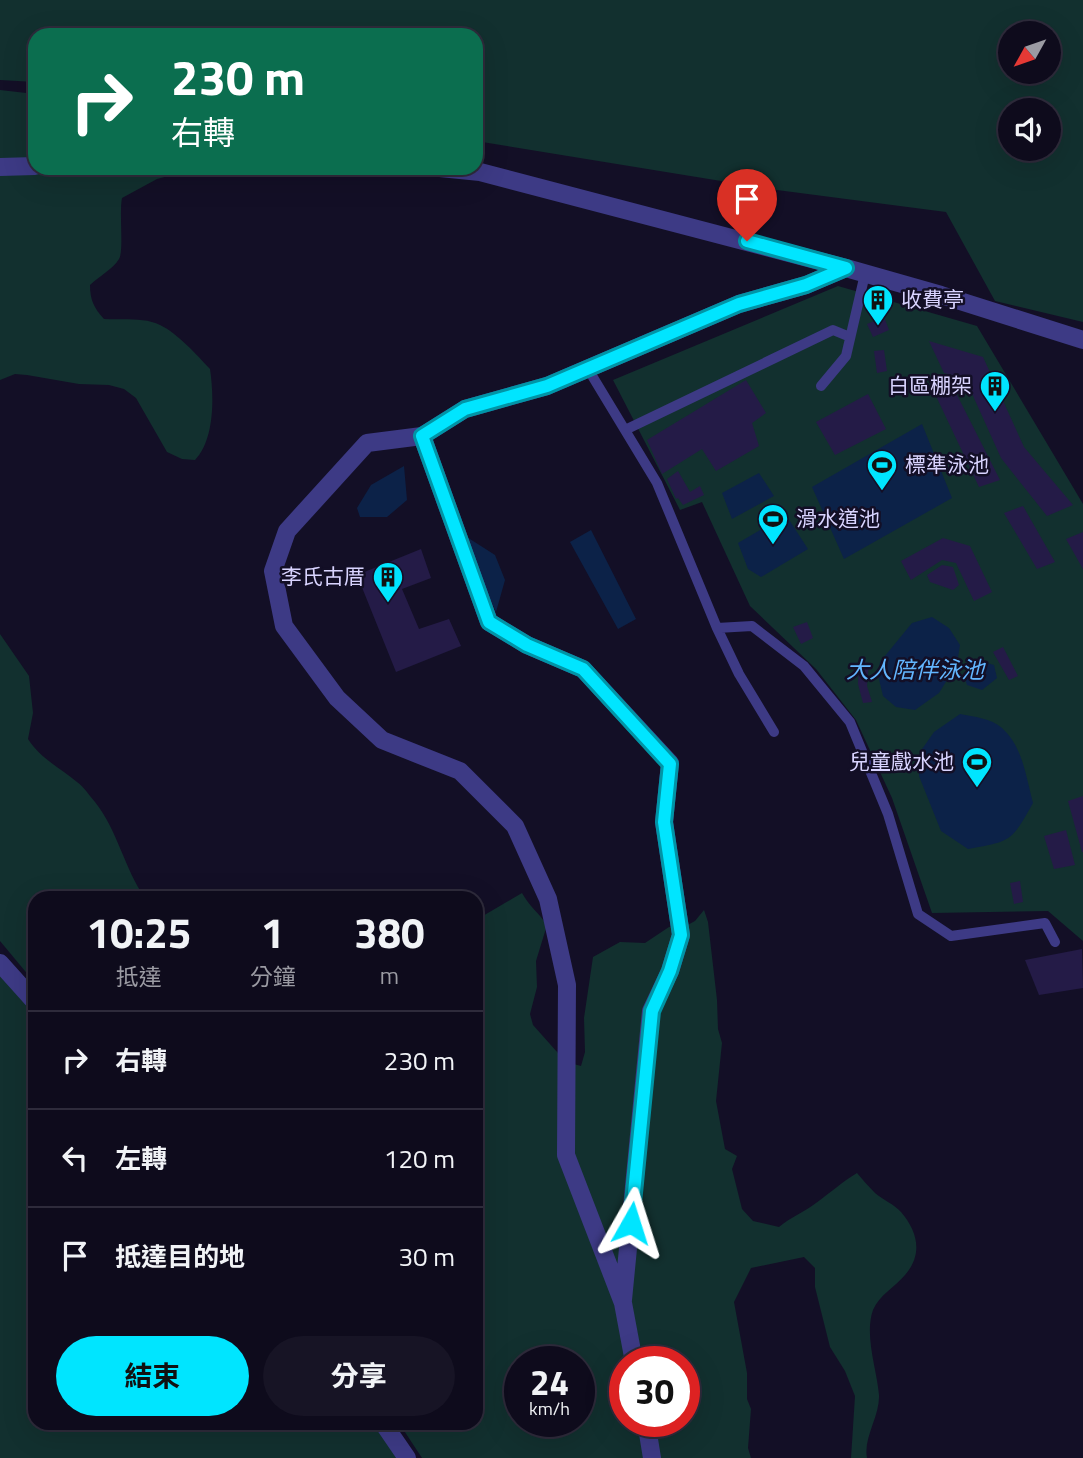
<!DOCTYPE html>
<html lang="zh-TW">
<meta charset="utf-8">
<style>
:root{--surface:#0e0b1c;--page:#171425;--text:#f1f3f6;--muted:#9b9ba3;--line:#2e2b3b;--accent:#00e5ff}
body{margin:0;font-family:"Titillium Web","Noto Sans TC",sans-serif;background:var(--page);color:var(--text);height:100vh;display:flex;flex-direction:column;font-size:26px;white-space:nowrap}
*{box-sizing:border-box;margin:0}
p{font-size:23px;color:var(--muted)}
.icon{flex:none;width:38px;height:38px;fill:none;stroke:currentColor;stroke-width:2;stroke-linecap:round;stroke-linejoin:round}
.map{position:relative;flex:1;overflow:hidden}
.sheet{position:absolute;left:28px;top:891px;width:455px;height:539px;display:flex;flex-direction:column;background:var(--surface);border-radius:21px;box-shadow:0 7px 28px #0002,0 0 0 2px var(--line)}
.sheet>*{flex:none}
.hud{position:absolute;left:28px;top:28px;width:455px;height:147px;border-radius:21px;box-shadow:0 7px 28px #0002,0 0 0 2px var(--line);background:#0b6e4f;color:#fff;overflow:hidden}
.needle{width:46px;rotate:230deg}
.fabs{position:absolute;left:998px;top:21px;display:grid;gap:14px}
.fabs a{display:grid;place-items:center;width:63px;height:63px;border-radius:50%;background:var(--surface);box-shadow:0 7px 28px #0002,0 0 0 2px var(--line);font-size:35px}
.speed{position:absolute;left:504px;top:1346px;display:flex;gap:14px;font-size:35px;font-weight:700;text-align:center}
.speed>*{display:grid;place-content:center;width:91px;height:91px;border-radius:50%;background:var(--surface);box-shadow:0 7px 28px #0002,0 0 0 2px var(--line);line-height:1}
.speed small{font-size:18px;font-weight:400}
.speed .limit{border:10px solid #d22;background:#fff;color:#111}
.pin{position:absolute;display:grid;place-items:center;width:60px;height:60px;color:#fff;margin:-72px -30px;border-radius:50% 50% 50% 0;rotate:-45deg;box-shadow:0 0 7px #0007}
.pin .icon{rotate:45deg}
.me{position:absolute;width:77px;margin:-38px;rotate:6deg;stroke-linejoin:round;filter:drop-shadow(0 0 5px #0008)}
.turn{display:flex;align-items:center;gap:24px;height:147px;padding:0 28px;font-size:32px}
.turn .icon{width:91px;height:91px;stroke-width:2.5}
.turn b{display:block;font-size:49px;line-height:60px}
.eta{display:flex;justify-content:space-evenly;align-items:center;height:119px;text-align:center}
.eta b{font-size:42px;font-weight:700;line-height:49px}
.action{display:flex;gap:14px;margin-top:auto;padding:14px 28px}
.action a{flex:1;height:80px;border-radius:42px;background:var(--accent);color:#111;font-size:28px;font-weight:700;line-height:80px;text-align:center}
.action a+a{background:var(--page);color:var(--text)}
ul{padding:0;list-style:none}
li{display:flex;align-items:center;gap:21px;height:98px;padding:0 28px;border-top:2px solid var(--line)}
li div{flex:1}
li b{display:block;font-size:26px}
li em{font-style:normal}
.map>svg:first-child{display:block}
.green{fill:#12302f;fill-rule:evenodd}
.water{fill:#0c2248}
.building{fill:#241b47}
.lines{fill:none;stroke-linecap:round;stroke-linejoin:round}
.service{stroke:#3d3a85;stroke-width:10}
.minor{stroke:#3d3a85;stroke-width:18}
.route-casing{stroke:#0095a6;stroke-width:18}
.route{stroke:#00e5ff;stroke-width:12}
.labels{text-anchor:middle;stroke-width:5;stroke-linejoin:round;paint-order:stroke}
.poi-label{font-size:21px;fill:#d9d4ff;stroke:#130f26;text-anchor:start}
.water-label{font-size:23px;font-style:italic;fill:#62b6ff;stroke:#130f26}
</style>
<div class="map">
<svg width="1083" height="1458" viewBox="0 0 1083 1458">
<rect width="100%" height="100%" fill="#130f26"/>
<path class="green" d="M0,0h1083v322l-88,-21 -49,-89 -169,-22 -301,-49v-106h-441v47l-35,-2zM1048,33v39h-38v-39zM1048,110v39h-38v-39z
M0,90l35,4v74h163l-41,11 -35,19c-3,15 2,53 -3,61 -6,10 -21,18 -29,26 0,15 4,23 14,34 17,1 41,-2 56,6 17,8 37,30 50,44 4,27 5,70 -15,91l-13,-1 -15,-7 -31,-54 -12,-9 -15,-4 -30,-1 -52,-9 -12,-1 -15,6z
M838,286l139,40 106,178v437l-35,-30 -116,2 -40,-115 -36,-78 -40,-51 -66,-63 -48,-104 -22,8 -67,-130z
M0,634l29,42 4,37 -5,26c12,19 32,29 49,43 7,5 12,13 18,20 23,29 29,66 50,96h-110v85l-35,-42z
M522,893c7,13 17,20 25,32l-11,36 1,26 -7,27 3,11 33,37 15,4 4,-14 -1,-34 9,-61 27,-15 25,1 24,-16 13,1 13,-7 9,-11 4,12 9,78 1,29 4,14 -6,58 9,48 12,7 -5,13 10,40 11,12 26,6c12,-10 25,-15 37,-24 14,-10 26,-21 41,-30 6,7 12,14 18,20 8,7 19,11 26,19 17,20 22,42 4,63 -10,12 -26,20 -32,35 -9,25 4,60 6,85 1,21 -16,43 -12,63h-16l4,-62 -10,-25 -15,-24 -15,-60v-19l-11,-11 -53,11 -17,34 13,71v26l4,10 -3,39 3,10h-329l-23,-35h77v-503zM520,1362h59v59h-59zM625,1362h59v59h-59z
M0,954l35,42v427h352l14,35h-401z"/>
<path class="water" d="M922,424l30,74 -108,61 -32,-72z
M404,466l3,34 -20,17h-27l-3,-9 14,-23z
M759,473l15,23 -42,23 -10,-26z
M786,515l22,34 -47,28 -13,-8 -10,-26z
M591,530l45,89 -18,10 -48,-87z
M459,532l36,23 10,25 -9,32z
M932,617l17,11 11,17 -3,19 -18,29 -24,17 -19,-3 -13,-11 -5,-21 2,-13 32,-39z
M984,662l10,3 3,13 -15,12 -15,-5 -3,-9 7,-8z
M960,714c14,3 31,4 42,14 21,19 24,49 31,75 -22,39 -21,38 -65,46l-27,-18 -22,-55 1,-24 14,-20z"/>
<path class="building" d="M884,317l5,13 -16,7 -6,-13z
M929,341l54,16 41,90 49,58 -26,11 -46,-58 -36,-80 -21,-5z
M884,350l3,21 -10,2 -3,-22z
M746,380l20,33 -14,10 7,23 -43,25 -14,-22 -40,25 -15,-34z
M954,389l46,91 -21,7 -43,-91z
M868,394l18,35 -51,26 -19,-33z
M678,471l12,21 10,-6 4,9 -21,10 -5,-7 -2,1 -9,-20z
M1023,506l32,56 -18,7 -33,-56z
M1083,532v37l-17,-30z
M943,538l27,8 22,46 -18,9 -18,-38 -14,-3 -31,20 -10,-19z
M421,549l10,29 -29,11 17,40 30,-10 12,27 -65,26 -39,-97z
M942,565l11,2 6,18 -6,5 -23,-8 -3,-7z
M807,622l6,16 -12,6 -8,-17z
M1003,647l15,29 -9,4 -16,-28z
M859,661l10,2 -2,23 5,16 -9,1 -5,-19z
M1083,796v56h-1l-14,-51z
M1066,830l9,35 -21,4 -10,-33z
M1020,881l3,21 -9,2 -4,-21z
M1082,949l1,39 -44,7 -14,-35z"/>
<g class="lines">
<path class="service" d="M588,369l69,114 60,145 35,-2 52,40 46,56 38,92 30,100 33,22 94,-13 10,19
M821,386l25,-30 19,-82
M625,430l208,-100 17,7
M717,628l22,46 35,58"/>
<path class="minor" d="M0,167l35,-1
M440,168l40,4 366,96
M422,436l67,186 38,23 56,24 87,94 -6,59 17,113 -11,36 -19,40 -28,289
M0,963l35,39
M634,1362l-11,-59 -57,-148 1,-170 -19,-86 -33,-73 -55,-55 -78,-31 -45,-42 -53,-72 -11,-55 14,-40 80,-88 55,-7 43,-27 82,-23 192,-82 67,-19 40,-17 95,27 142,45
M646,1421l6,37
M383,1423l24,35"/>
</g>
<g class="lines">
<g class="route-casing">
<path id="route" d="M631,1223l21,-212 18,-40 11,-36 -17,-113 6,-58 -87,-95 -56,-24 -38,-23 -67,-186 43,-27 82,-23 192,-82 67,-19 40,-17 -99,-27"/>
</g>
<use href="#route" class="route"/>
</g>
<defs>
<g id="building-pin" transform="scale(1.575)"><path d="M0 17L-7.5 6A9.5 9.5 0 1 1 7.5 6Z" fill="#00e5ff" stroke="#130f26"/><path d="M-4-6H4V6H1V3H-1V6H-4ZM-2.5-4.3h1.7v1.8h-1.7ZM.8-4.3h1.7v1.8H.8ZM-2.5-1h1.7V.8h-1.7ZM.8-1h1.7V.8H.8Z" fill="#111"/></g>
<g id="stadium-pin" transform="scale(1.575)"><path d="M0 17L-7.5 6A9.5 9.5 0 1 1 7.5 6Z" fill="#00e5ff" stroke="#130f26"/><path d="M0-5a6.5 5 0 1 0 0 10a6.5 5 0 1 0 0-10ZM-3.5-1.8h7v3.6h-7Z" fill="#111"/></g>
</defs>
<g fill-rule="evenodd">
<use href="#building-pin" x="878" y="300"/>
<use href="#building-pin" x="995" y="386"/>
<use href="#stadium-pin" x="882" y="465"/>
<use href="#stadium-pin" x="773" y="519"/>
<use href="#building-pin" x="388" y="577"/>
<use href="#stadium-pin" x="977" y="762"/>
</g>
<g class="labels">
<g class="poi-label">
<text x="901" y="307">收費亭</text>
<text x="972" y="393" text-anchor="end">白區棚架</text>
<text x="905" y="472">標準泳池</text>
<text x="796" y="526">滑水道池</text>
<text x="365" y="584" text-anchor="end">李氏古厝</text>
<text x="954" y="769" text-anchor="end">兒童戲水池</text>
</g>
<g class="water-label">
<text x="915" y="678">大人陪伴泳池</text>
</g>
</g>
</svg>
<div class="fabs">
<a><svg class="needle" viewBox="-14 -14 28 28"><path d="M0-13l5 13h-10z" fill="#e53935"/><path d="M0 13l5-13h-10z" fill="#9b9ba3"/></svg></a>
<a><svg class="icon" aria-label="sound" viewBox="0 0 24 24"><path d="M4 9h4l5-4v14l-5-4H4zM17 9q2 3 0 6"/></svg></a>
</div>
<div class="speed"><div>24<small>km/h</small></div><div class="limit">30</div></div>
<div class="pin" style="left:747px;top:241px;background:#d93025"><svg class="icon" aria-label="arrive" viewBox="0 0 24 24"><path d="M6 21V4h12l-3 4 3 4H6"/></svg></div>
<svg class="me" style="left:631px;top:1223px" viewBox="-20 -20 40 40"><path d="M0-17L14 15 0 8-14 15z" fill="#00e5ff" stroke="#fff" stroke-width="4"/></svg>
<div class="hud">
<div class="turn"><svg class="icon" aria-label="right" viewBox="0 0 24 24"><path d="M7 20v-9h11M14 6l5 5-5 5"/></svg><div><b>230 m</b>右轉</div></div>
</div>
<section class="sheet">
<div class="eta">
<div><b>10:25</b><p>抵達</p></div>
<div><b>1</b><p>分鐘</p></div>
<div><b>380</b><p>m</p></div>
</div>
<ul>
<li><svg class="icon" aria-label="right" viewBox="0 0 24 24"><path d="M7 20v-9h11M14 6l5 5-5 5"/></svg><div><b>右轉</b></div><em>230 m</em></li>
<li><svg class="icon" aria-label="left" viewBox="0 0 24 24"><path d="M17 20v-9H6M10 6l-5 5 5 5"/></svg><div><b>左轉</b></div><em>120 m</em></li>
<li><svg class="icon" aria-label="arrive" viewBox="0 0 24 24"><path d="M6 21V4h12l-3 4 3 4H6"/></svg><div><b>抵達目的地</b></div><em>30 m</em></li>
</ul>
<div class="action"><a>結束</a><a>分享</a></div>
</section>
</div>
